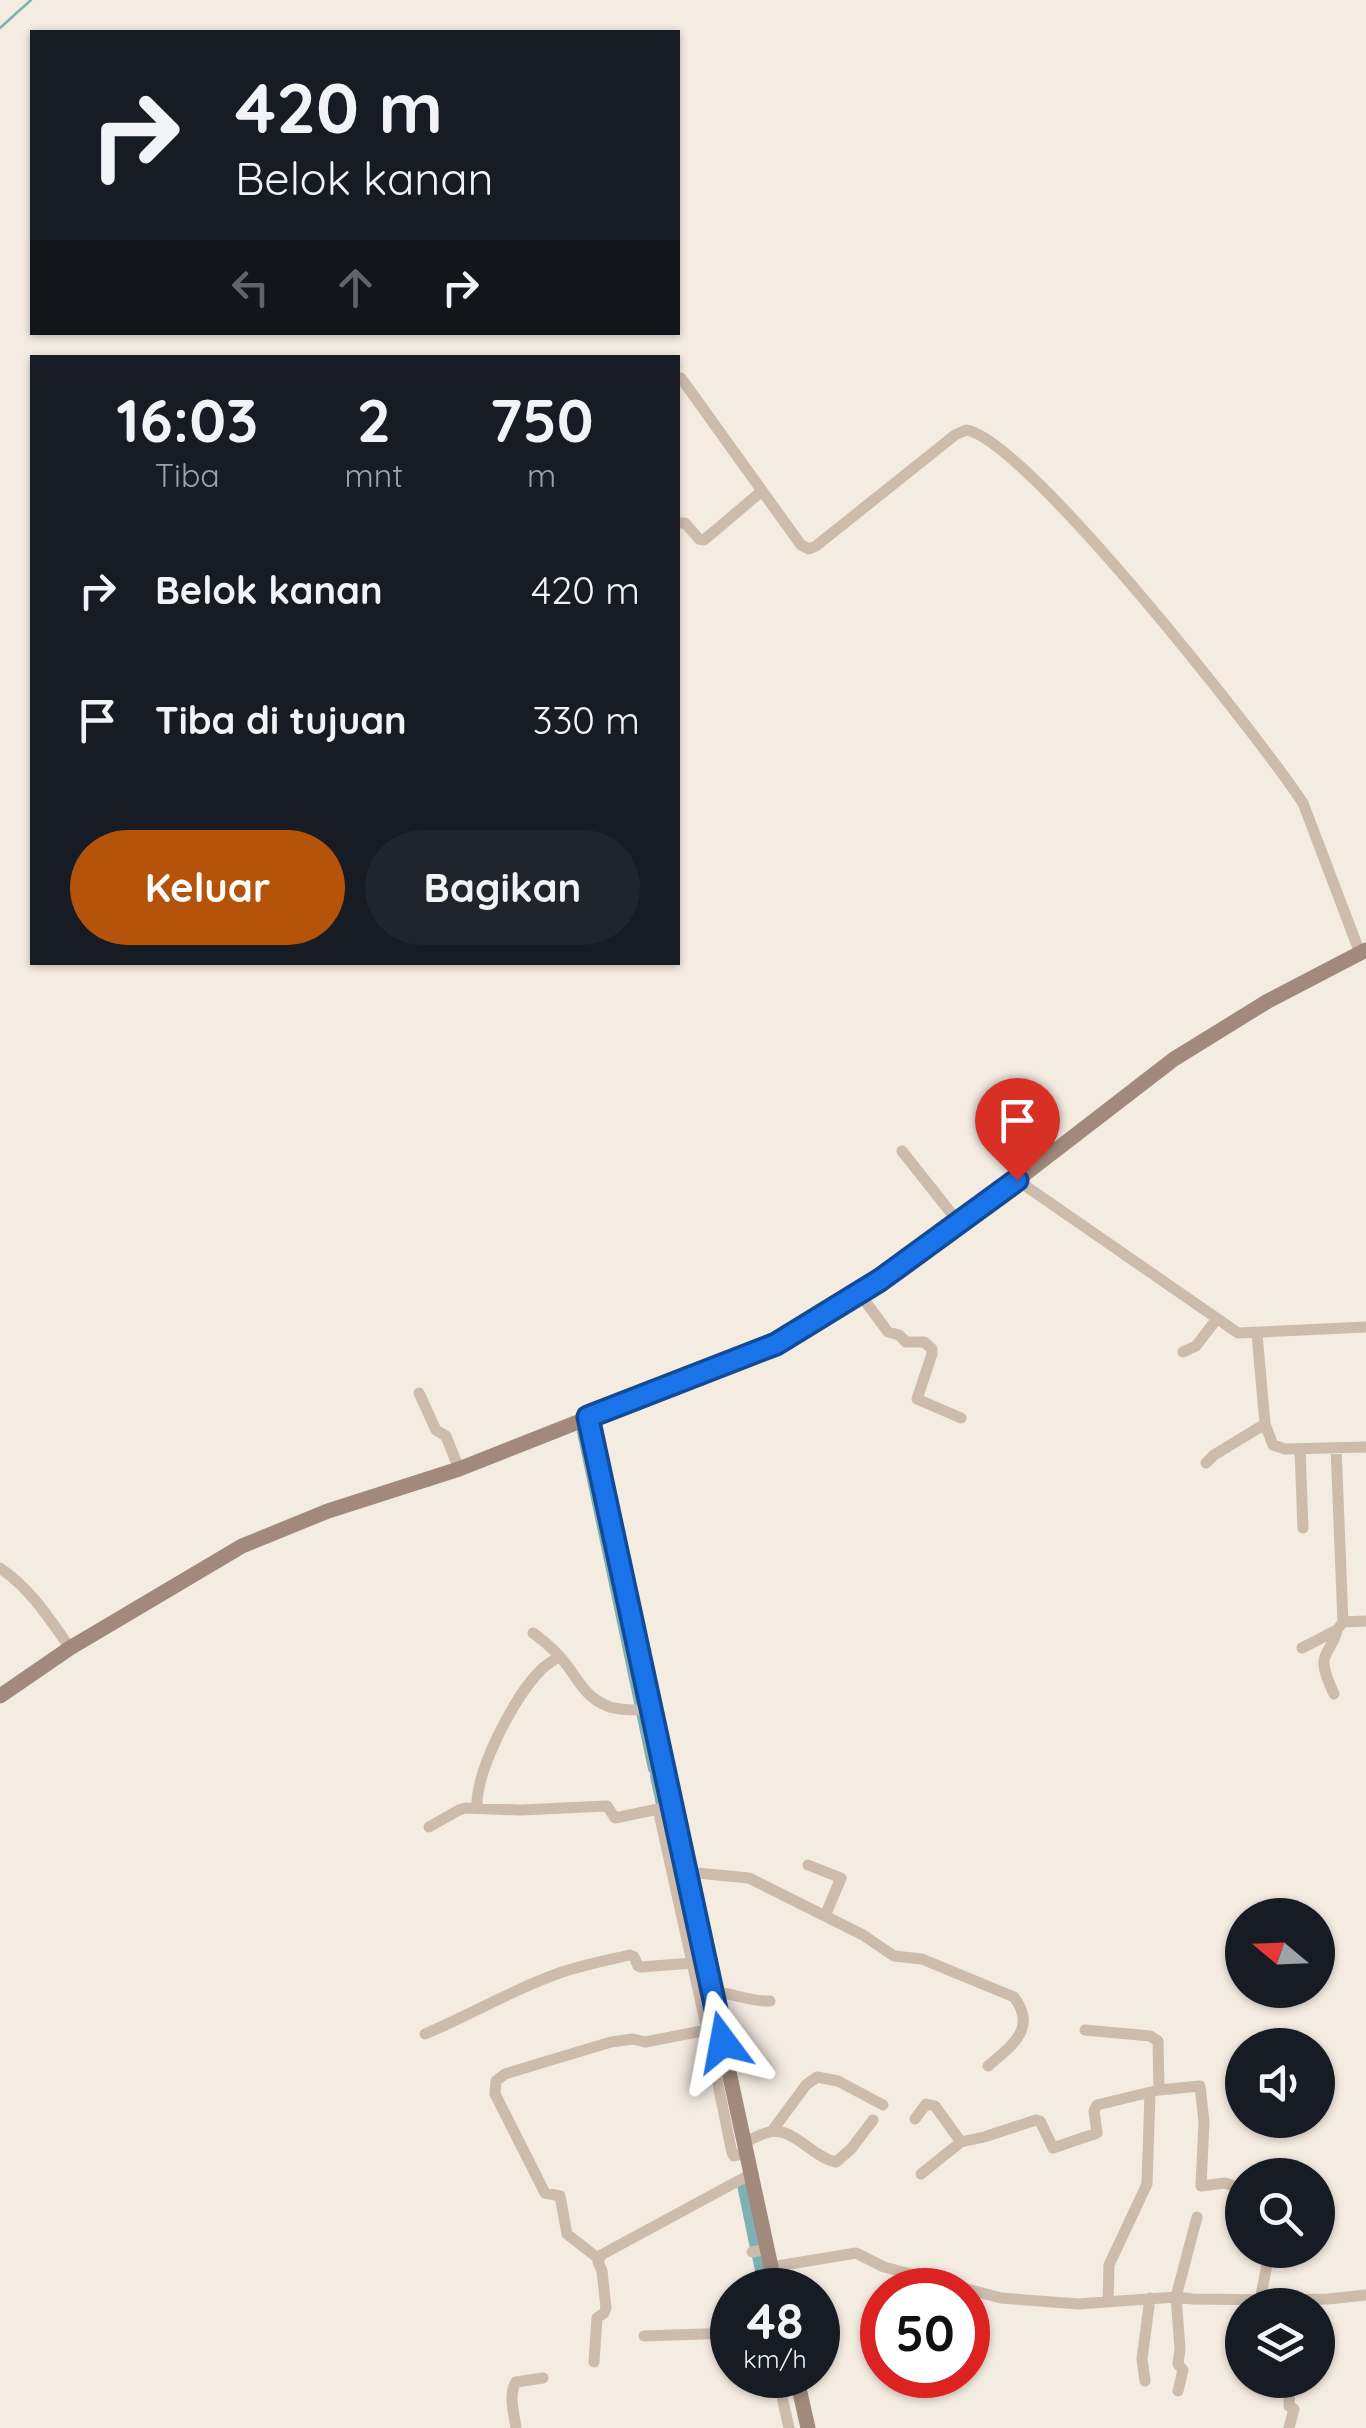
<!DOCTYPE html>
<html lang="id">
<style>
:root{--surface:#171b24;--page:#20242c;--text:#f1f3f6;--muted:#9ea1a6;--accent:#b45309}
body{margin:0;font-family:Quicksand,sans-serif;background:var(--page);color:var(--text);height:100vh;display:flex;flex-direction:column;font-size:38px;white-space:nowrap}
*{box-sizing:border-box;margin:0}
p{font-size:32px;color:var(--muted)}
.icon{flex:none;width:55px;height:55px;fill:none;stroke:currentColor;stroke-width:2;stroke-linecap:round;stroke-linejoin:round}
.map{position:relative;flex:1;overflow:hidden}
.side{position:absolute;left:30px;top:355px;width:650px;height:610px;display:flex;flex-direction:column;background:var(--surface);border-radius:0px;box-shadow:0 2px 8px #0004}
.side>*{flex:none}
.top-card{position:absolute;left:30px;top:30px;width:650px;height:305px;border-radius:0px;box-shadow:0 2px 8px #0004;background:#171b24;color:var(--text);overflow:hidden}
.needle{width:65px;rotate:289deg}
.buttons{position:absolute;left:1225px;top:1898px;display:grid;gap:20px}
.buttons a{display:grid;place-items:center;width:110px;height:110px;border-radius:50%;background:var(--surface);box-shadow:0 2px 8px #0004;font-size:50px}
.speed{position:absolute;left:710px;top:2268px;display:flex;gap:20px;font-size:50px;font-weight:700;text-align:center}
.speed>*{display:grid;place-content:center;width:130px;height:130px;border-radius:50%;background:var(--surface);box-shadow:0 2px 8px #0004;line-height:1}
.speed small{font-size:25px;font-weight:400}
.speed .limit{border:15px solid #d22;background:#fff;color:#111}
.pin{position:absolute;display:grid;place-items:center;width:85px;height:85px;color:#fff;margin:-102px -42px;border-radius:50% 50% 50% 0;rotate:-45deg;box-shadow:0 0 10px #0007}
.pin .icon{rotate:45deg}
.me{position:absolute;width:110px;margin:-55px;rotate:347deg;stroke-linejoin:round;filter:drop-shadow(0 0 8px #0008)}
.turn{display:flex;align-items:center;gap:35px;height:210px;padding:0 40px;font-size:45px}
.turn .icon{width:130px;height:130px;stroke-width:2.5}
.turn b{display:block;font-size:70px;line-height:85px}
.lanes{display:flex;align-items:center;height:95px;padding:0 40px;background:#0003;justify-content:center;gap:50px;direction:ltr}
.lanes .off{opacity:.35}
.eta{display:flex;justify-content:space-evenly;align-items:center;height:170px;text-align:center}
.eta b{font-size:60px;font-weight:700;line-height:70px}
.primary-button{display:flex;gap:20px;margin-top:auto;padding:20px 40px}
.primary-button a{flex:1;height:115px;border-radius:60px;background:var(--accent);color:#fff;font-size:40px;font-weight:700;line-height:115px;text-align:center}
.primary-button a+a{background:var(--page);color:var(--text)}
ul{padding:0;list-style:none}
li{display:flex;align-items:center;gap:30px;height:130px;padding:0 40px}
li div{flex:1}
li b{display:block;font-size:38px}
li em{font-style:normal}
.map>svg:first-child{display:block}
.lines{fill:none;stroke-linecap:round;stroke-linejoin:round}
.stream{stroke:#7fb0b2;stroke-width:2.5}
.canal{stroke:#7fb0b2;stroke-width:10}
.minor{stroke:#cdbbac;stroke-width:11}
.secondary{stroke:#a18a7d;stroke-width:15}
.route-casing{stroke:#114b97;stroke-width:25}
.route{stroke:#1a73e8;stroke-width:18}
</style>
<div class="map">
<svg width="1366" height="2428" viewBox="0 0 1366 2428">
<rect width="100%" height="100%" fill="#f4ebe1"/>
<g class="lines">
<path class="stream" d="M0,28l31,-28"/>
<path class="canal" d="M582,1432l71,337
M655,1776l8,37
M741,2180l14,68
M757,2256l7,34"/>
<path class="minor" d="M681,378l120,167 8,4 7,-3 139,-111 11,-5c59,8 296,311 337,373l57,150
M678,523h7l14,16 5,1 58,-49
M902,1151l57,72
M1017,1180l221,153 128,-6
M859,1293l29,39 11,3 7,7h18l8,7v5l-15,45 44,19
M1257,1334l8,90 8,21 12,4 81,-2
M1183,1352l13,-6 20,-26
M419,1393l17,37 10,6 13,33
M1336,1448l7,174
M1300,1449l3,79
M1206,1463l8,-8 51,-31
M0,1568c30,20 49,50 70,80
M533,1633c14,10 26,21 36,35 12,17 19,31 41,39 13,4 28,3 41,3
M1302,1648l35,-18 6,-8 23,-1
M1334,1694c-4,-9 -11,-23 -10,-33 1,-10 11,-18 13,-31
M477,1808c-2,-36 37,-111 63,-137 5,-6 13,-10 19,-14
M658,1809l49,221 25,123 2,3 13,-4
M429,1827l30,-17 6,-2 55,2 87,-4 8,12 48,-10
M808,1865l33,13 -16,38
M687,1872l62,6 114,57 31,21 28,3 92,38c24,32 -3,49 -26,69
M712,1992c20,0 37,10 58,9
M1085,2030l65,6 8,5 1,49
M425,2034c43,-18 85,-43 129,-59 24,-9 50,-14 76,-20l4,2 4,9 3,1 51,-4
M915,2119l11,-15 9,2 26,36
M772,2131l34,-46 11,-8 21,4 45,24
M745,2142c7,-3 16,-8 24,-10 24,-6 44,26 67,30l15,-13 22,-29
M921,2174l40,-32 23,-5 52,-17 4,1 13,27 44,-15 -3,-22 3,-6 62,-15 41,-4 4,36 -3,64 24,-3 17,6
M752,2252l15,-3
M599,2259l-32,-25 -7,-38 -15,-3 -50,-99 1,-13 9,-7 106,-32 22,-3 12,3 62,-12
M771,2267l85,-14 28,14 117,31 77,6 98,-7 17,2 78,1 57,-1 38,-4
M1260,2300l10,-50
M1108,2302l1,-37 38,-81 3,-91
M644,2336l88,-3
M594,2362l3,-44 7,-5 2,-5 -4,-37 -4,-9 3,-7 150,-81
M777,2375l12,53
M1145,2381l-3,-22 8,-61
M1178,2391l5,-21 -5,-6 2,-15 -4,-52 21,-80
M516,2428c-2,-15 -8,-33 0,-46l27,-4
M1289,2428l5,-19 -5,-3 1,-26"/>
<path class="secondary" d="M588,1417l188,873
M0,1696l70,-48 172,-102 86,-35 131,-42 317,-125 104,-63 106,-77 188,-145 94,-58 98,-51
M796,2375l12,53"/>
</g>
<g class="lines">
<g class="route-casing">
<path id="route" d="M723,2042l-135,-625 188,-73 104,-64 137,-100"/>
</g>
<use href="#route" class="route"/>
</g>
</svg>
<div class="buttons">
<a><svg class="needle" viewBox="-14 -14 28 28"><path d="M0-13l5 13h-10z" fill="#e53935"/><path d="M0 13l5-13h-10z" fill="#9ea1a6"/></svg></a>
<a><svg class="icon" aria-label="sound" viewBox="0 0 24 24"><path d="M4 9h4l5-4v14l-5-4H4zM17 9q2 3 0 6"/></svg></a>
<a><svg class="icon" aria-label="search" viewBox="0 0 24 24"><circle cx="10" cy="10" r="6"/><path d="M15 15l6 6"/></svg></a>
<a><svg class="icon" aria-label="layers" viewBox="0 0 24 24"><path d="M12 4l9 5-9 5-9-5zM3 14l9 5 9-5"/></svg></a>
</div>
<div class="speed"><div>48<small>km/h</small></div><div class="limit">50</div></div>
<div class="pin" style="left:1017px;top:1180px;background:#d93025"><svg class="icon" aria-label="arrive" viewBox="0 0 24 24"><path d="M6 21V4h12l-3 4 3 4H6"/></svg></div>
<svg class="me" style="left:723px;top:2042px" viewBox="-20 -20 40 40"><path d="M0-17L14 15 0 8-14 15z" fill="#1a73e8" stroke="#fff" stroke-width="4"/></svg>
<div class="top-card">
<div class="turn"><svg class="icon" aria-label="right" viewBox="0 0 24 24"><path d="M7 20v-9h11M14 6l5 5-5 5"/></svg><div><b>420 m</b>Belok kanan</div></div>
<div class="lanes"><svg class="icon off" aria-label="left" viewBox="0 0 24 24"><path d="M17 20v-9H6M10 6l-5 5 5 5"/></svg><svg class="icon off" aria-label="ahead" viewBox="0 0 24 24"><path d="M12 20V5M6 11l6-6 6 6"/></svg><svg class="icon" aria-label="right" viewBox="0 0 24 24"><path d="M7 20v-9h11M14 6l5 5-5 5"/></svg></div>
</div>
<section class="side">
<div class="eta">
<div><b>16:03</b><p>Tiba</p></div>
<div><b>2</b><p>mnt</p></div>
<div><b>750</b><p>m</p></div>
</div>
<ul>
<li><svg class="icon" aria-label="right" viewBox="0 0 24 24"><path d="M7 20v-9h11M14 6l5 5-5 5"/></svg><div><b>Belok kanan</b></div><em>420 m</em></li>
<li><svg class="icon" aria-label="arrive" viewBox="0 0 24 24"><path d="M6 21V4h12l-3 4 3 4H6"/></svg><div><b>Tiba di tujuan</b></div><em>330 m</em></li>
</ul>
<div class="primary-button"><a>Keluar</a><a>Bagikan</a></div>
</section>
</div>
